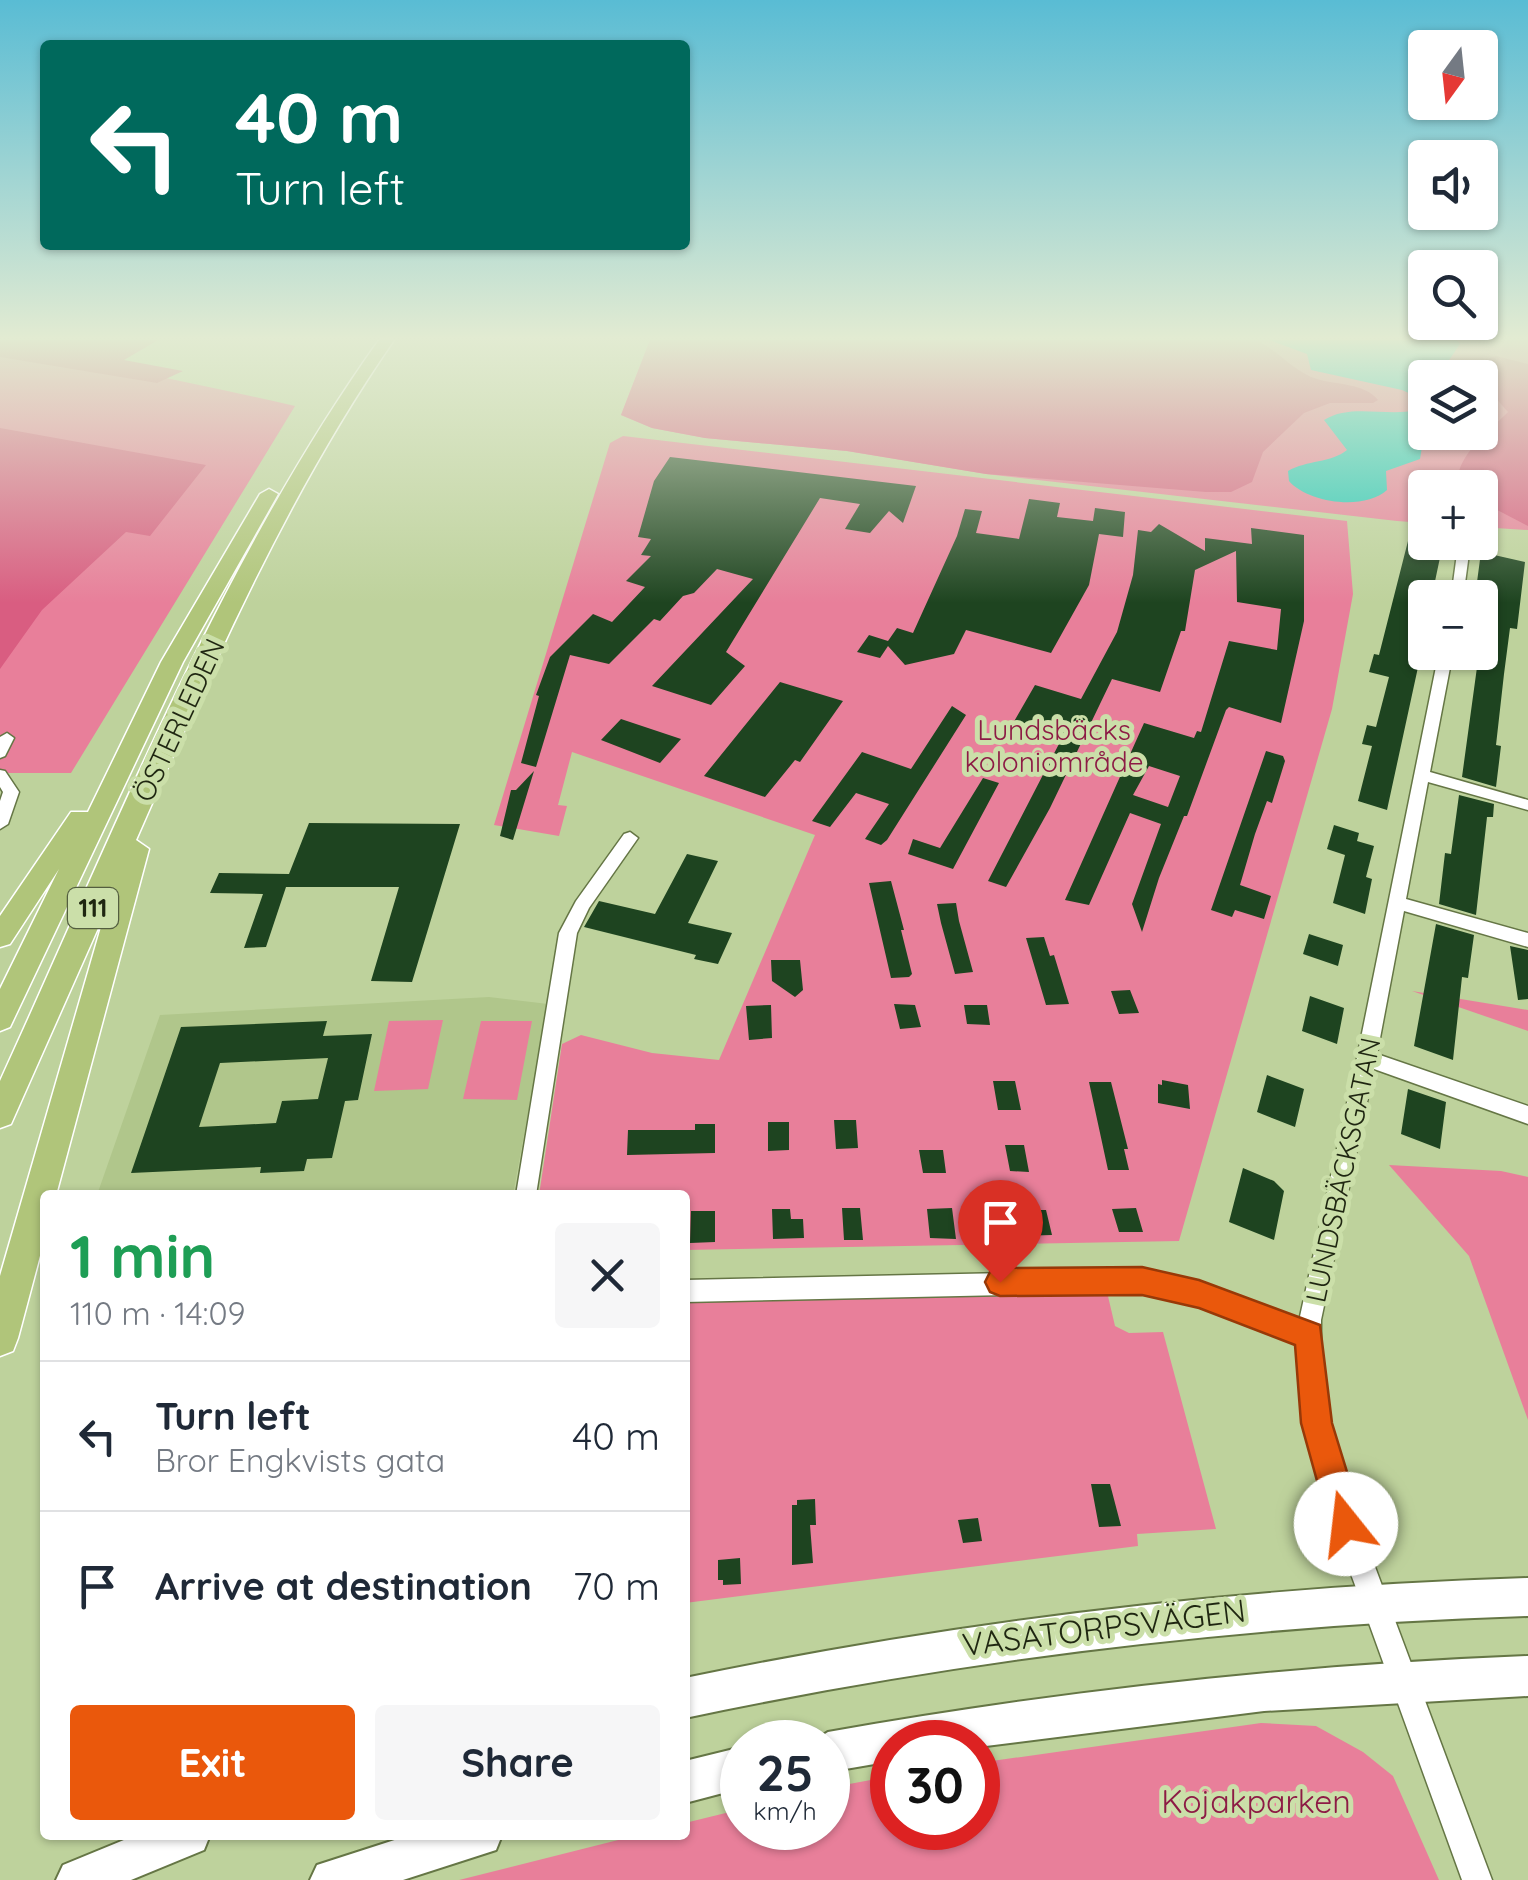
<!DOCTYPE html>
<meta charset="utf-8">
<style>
:root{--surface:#fff;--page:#f6f6f7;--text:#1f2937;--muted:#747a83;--line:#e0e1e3;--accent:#ea580c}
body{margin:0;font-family:Quicksand,sans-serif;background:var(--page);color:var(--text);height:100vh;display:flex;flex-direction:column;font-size:38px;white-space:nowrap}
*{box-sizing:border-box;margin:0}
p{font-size:32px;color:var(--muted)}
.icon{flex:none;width:55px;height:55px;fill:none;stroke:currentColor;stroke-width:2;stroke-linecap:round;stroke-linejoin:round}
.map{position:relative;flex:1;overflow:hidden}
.side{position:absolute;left:40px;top:1190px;width:650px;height:650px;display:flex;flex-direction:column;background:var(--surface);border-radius:10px;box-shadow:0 2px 8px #0004}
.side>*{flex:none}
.banner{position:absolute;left:40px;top:40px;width:650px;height:210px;border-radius:10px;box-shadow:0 2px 8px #0004;background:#00695c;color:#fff;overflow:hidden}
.needle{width:65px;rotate:195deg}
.tools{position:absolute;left:1408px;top:30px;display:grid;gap:20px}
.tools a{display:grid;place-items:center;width:90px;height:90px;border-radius:10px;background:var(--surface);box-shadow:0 2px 8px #0004;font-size:50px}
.speed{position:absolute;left:720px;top:1720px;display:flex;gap:20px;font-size:50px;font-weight:700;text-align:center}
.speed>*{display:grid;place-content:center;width:130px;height:130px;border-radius:50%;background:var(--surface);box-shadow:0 2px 8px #0004;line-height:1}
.speed small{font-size:25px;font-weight:400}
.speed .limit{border:15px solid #d22;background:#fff;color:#111}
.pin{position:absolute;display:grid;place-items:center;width:85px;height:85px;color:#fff;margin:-102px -42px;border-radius:50% 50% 50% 0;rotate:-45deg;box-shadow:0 0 10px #0007}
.pin .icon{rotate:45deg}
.me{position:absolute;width:110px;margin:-55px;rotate:344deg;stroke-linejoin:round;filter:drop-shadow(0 0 8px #0008)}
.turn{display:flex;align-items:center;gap:35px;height:210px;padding:0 30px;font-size:45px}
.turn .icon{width:130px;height:130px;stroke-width:2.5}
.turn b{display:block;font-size:70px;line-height:85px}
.round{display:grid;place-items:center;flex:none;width:105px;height:105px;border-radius:10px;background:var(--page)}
.head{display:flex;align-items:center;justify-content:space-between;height:170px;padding:0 30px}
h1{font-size:60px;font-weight:800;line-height:75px;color:#1e9e55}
.primary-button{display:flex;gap:20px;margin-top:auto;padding:20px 30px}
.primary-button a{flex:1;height:115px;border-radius:10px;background:var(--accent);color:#fff;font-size:40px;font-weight:800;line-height:115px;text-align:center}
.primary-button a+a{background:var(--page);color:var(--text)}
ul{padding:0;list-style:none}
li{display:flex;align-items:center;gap:30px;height:150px;padding:0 30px;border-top:2px solid var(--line)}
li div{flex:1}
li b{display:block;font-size:38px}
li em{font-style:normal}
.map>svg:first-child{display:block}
.built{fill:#b0c68b}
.green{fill:#e87f9a;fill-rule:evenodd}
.forest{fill:#d95d81}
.water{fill:#22c7b7}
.building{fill:#1e4420;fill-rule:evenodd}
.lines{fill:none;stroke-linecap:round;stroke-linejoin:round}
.street-casing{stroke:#657645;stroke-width:3}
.secondary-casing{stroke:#657645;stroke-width:4}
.primary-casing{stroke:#fff;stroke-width:3}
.street{fill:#fff;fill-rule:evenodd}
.secondary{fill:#fff;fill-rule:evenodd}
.primary{fill:#b0c57a;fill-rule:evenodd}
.route{fill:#ea580c;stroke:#983908;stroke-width:2.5}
.labels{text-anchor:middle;stroke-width:10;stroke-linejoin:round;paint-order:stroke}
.shield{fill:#cbdfa9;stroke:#535e3f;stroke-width:2.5}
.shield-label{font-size:25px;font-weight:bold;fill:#1f2611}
.street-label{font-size:28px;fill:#1f2611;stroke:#cbdfa9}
.park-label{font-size:28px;fill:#8d1b45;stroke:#cbdfa9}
.near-street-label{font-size:32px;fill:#1f2611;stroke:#cbdfa9}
.near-park-label{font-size:32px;fill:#8d1b45;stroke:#cbdfa9}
</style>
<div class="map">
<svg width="1528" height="1880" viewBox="0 0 1528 1880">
<rect width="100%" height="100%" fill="#bed29c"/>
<path class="built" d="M489,997l59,7 -35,191h-416l63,-180z"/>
<path class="green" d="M0,340c98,26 197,43 295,66l-224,367h-71z
M650,340h878v190l-48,-3v-39h-55v35l-28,-2 -411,-47 -139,-23 -142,-13 -53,-10 -31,-13zM1425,378h55v54h-55z
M623,436l724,85 6,73 -21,115 -153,532 -494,9v-55h-146l23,-151 19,-9 71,18 67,7 96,-225 -243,-83 -14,53 9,1 -8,30 -65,-11 116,-382z
M1412,991l116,19v21z
M443,1020l-15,69 -54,2 15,-70z
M481,1021h51l-15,79 -54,-1z
M1389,1165l112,6 27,6v243l-59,-164z
M1107,1292l8,34 14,7 34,-1 53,197 -79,5 1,12 -453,57v-301z
M1261,1723l55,3 47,26 30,24 46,104h-980l179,-45h47v-12l57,-14v19h86v-40l64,-12v52h86v-65z"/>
<path class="forest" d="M0,340h158l-34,20 59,11 -26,12 -157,-26z
M650,340h605c25,11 39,32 62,39 19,6 48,4 61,21l-5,3h-43l-26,10 -41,39 -11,30 -21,10h-25l-220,-18 -139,-23 -142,-13 -53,-10 -31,-13z
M1496,356l32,8v162l-48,-25v-13l-22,-1c-5,-29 31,-56 50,-75l-35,-40 11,-12z
M0,428l206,37 -56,71 -24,-4 -84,78 -42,59z"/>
<path class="water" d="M1269,340h188l3,4 -19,28 6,5 -22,1v54l9,1 -11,8 -3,18 -34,12 1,19c-23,21 -79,13 -98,-9l-1,-10c19,-11 43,-8 59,-21l-23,-30c26,-17 63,-3 92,-10l3,-5 -4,-9 -13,-6 -91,-20 -4,-16z"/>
<path class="building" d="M670,457l246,29 -13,37 -14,-12 -19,22 -25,-4 15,-25 -40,-6 -94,154 19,14 -34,39 -59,-19 101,-107 -36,-10 -23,24 -11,3 -23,25 -6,-2 -45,45 -39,-9 -34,112 -15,-4 18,-67 -3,-1 14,-38 43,-43 19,8 33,-35 -19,-6 25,-25 -10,-1 10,-16 -13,-2 16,-56z
M1029,499l31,4 -3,14 36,4 2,-13 30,4 -2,25 -24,-3 -10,51 -38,68 -85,-23 -12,24 -49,11 -17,-19 -8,12 -23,-6 12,-17 19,6 9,-13 16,5 44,-97 8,-27 17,2 -6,22 43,6z
M1159,524l46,27v-13l47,6 -1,-16 53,7v86l-23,102 -52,-16 -3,3 -39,106h-3l-25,62 -17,54 -10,-28 29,-80 -31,-11 -41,92 -24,-5 79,-177 50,15 3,-7 4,1 28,-91 48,9 4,-41 -44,-7 -1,-51 -41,19 -10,61h-4l-21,61 -48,-13 -62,129 -44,79 -18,-6 73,-141 -49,-15 23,-40 46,14 36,-67 16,-57 5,-45 13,2zM1149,766l31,10 -12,31 -35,-12z
M1412,540l30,8 -8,38 -9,-2v51l-38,175 -29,-9 14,-55 -10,-2 5,-19 9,2 13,-50 -20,-5 5,-18 5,1 29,-114z
M1481,552l44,10 -8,67 -7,-1 -6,46 -8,71 5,1 -5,41 -34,-10 22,-161 -4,-1v-17l-5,-1z
M780,682l63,19 -43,61 -5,-2 -30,37 -61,-21z
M952,706l14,9 -79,125 -6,5 -16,-6 24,-35 -33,-11 -26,34 -18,-6 50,-69 49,17z
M621,719l60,20 -21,24 -59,-23z
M1266,751l17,5 2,5 -13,42 -5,-2 -12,33 -15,51 31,11 -7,23 -29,-9 -3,7 -21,-7z
M534,771l-21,69 -13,-4 11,-46h5z
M983,778l16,5 -46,86 -45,-15 5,-15 27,9z
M1459,795l35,9 -1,13h-6l-11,98 -37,-11 6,-51 6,1z
M309,823l151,1 -48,158 -41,-1 28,-94h-113l-20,60 -22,1 19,-54 -53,-1 9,-20 70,1z
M1334,825l25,8 -2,8 17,5 -8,31 6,2 -7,35 -32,-11 12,-48 -18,-6z
M687,854l31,7 -30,62 44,10 -14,31 -24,-5 2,-4 -112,-28 15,-26 56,13z
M891,881l13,49h-3l11,44 -3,3 -18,1 -22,-95z
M956,903l3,18 14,51 -18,2 -14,-51 -4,-19z
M1436,924l38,11 -6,43 -6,-1 -9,83 -39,-14z
M1309,934l34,11 -5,21 -35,-12z
M1044,937l6,19 4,-1 15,49 -23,1 -20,-67z
M1510,946l18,4v49l-10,1z
M771,960h29l3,30 -8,7 -23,-16z
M1130,990l9,23 -20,1 -8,-23z
M1310,996l34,12 -7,36 -35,-13z
M894,1004l21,1 6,22 -21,2z
M771,1005l1,33 -23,2 -3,-34z
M964,1005h23l3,20 -23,-1z
M327,1021l-4,15 49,-2 -14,66 -13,1 -13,57 -25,1 -3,12 -44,2 1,-6 -130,6 50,-146zM328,1058l-10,41 -36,2 -6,22 -77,4 21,-64z
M1267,1075l37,14 -9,38 -38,-15z
M1162,1080l26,5 2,24 -32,-6v-19l4,1z
M993,1081h22l6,29h-23z
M1089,1082h22l17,67h-4l5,21h-21z
M1408,1089l38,13 -6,47 -39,-15z
M834,1120h22l2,28 -22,1z
M768,1122h21v28l-21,1z
M695,1124h20v29l-88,2 1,-25h67z
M1005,1145h19l5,27 -19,-1z
M919,1150h24l3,23h-23z
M1243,1168l31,13 10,10 -10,49 -45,-18z
M842,1208h18l3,32h-19z
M952,1208l4,31 -26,-1 -3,-29z
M1136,1208l7,24h-24l-7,-23z
M772,1209h18l1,10h12l1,19 -31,1z
M1013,1210h33l6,25 -34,1z
M691,1211h24v31l-25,1z
M1091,1484h19l11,42 -22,1z
M815,1499l1,26h-6l3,38 -21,2v-60h5v-5z
M978,1518l4,23 -19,2 -5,-23z
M740,1558l1,26 -18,1v-5h-5v-20z"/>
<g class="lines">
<g class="street-casing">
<path id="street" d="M1465,542l5,4 -7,52h-12l7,-52z
M1439,652h14l-23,120 98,28v10l-100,-28 -22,117 122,34v14l-124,-36 -27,143 151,52v18l-154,-55 -53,251v45l8,58 30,101 133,356h-30c-32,-88 -64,-177 -96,-265 -31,-86 -71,-179 -68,-272l-99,-38 -57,-13 -457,10v-22l457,-10 57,13 100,38 58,-263z
M7,733l7,5 -9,18 -5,2v-21z
M0,770l5,1 14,21 -11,32 -8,5v-28l3,-9 -3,-5z
M630,832l8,6 -49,70 -12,25 -41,262h-20l43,-262 17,-32 48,-67z"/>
</g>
<g class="secondary-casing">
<path id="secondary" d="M1528,1578v38c-285,9 -564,43 -843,102v-40c279,-58 558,-91 843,-100z
M1528,1656v40l-264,15 -286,36v-5h-86v19l-64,11v-30h-16l16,-10c232,-41 464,-67 700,-76z
M742,1747v41l-57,15v-42z
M136,1835h74l-6,15 -73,30h-75l7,-15z
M410,1835h92l-6,15 -93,30h-93l7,-15z"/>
</g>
<g class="primary-casing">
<path id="primary" d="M379,340h15c-108,156 -182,327 -258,500l13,9 -93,346h-11v42l-27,101 -5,13 -13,5v-80l106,-366 -95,214 -11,4v-47c115,-251 218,-515 379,-741z
M269,489l9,5 -95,168 -173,365 -10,4v-42l59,-120 -49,75 -10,3v-31l71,-104h17l73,-150 99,-168z"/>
</g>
<use href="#street" class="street"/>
<use href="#secondary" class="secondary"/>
<use href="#primary" class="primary"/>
</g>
<linearGradient id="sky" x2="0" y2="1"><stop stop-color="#59bcd4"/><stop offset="0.56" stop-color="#e2ebd2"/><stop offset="1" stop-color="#e2ebd2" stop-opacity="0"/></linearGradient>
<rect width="1528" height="603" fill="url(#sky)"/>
<path class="route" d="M1142,1267l57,13 121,45 12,98 31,101 -5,12 -12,5 -12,-5 -5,-12 -28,-101 -6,-78 -96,-37 -57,-13 -142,1 -10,-4 -5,-10 5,-10 10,-4z"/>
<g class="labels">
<rect class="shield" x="68" y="888" width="50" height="40" rx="8"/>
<g class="shield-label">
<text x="93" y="917">111</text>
</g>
<g class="street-label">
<text transform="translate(179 720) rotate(-65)" y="10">ÖSTERLEDEN</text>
<text transform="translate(1343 1170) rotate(-78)" y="10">LUNDSBÄCKSGATAN</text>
</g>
<g class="park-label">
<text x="1054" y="740">Lundsbäcks<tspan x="1054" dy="32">koloniområde</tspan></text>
</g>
<g class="near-street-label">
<text transform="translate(1104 1628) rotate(-7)" y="11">VASATORPSVÄGEN</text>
</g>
<g class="near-park-label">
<text x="1256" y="1813">Kojakparken</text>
</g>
</g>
</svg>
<div class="tools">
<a><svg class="needle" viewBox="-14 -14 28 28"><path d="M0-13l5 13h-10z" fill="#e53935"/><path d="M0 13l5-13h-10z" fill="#747a83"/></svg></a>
<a><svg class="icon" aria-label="sound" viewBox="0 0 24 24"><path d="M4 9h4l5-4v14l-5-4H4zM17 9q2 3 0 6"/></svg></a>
<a><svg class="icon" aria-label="search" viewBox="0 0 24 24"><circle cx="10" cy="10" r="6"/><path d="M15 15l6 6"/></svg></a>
<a><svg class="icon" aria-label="layers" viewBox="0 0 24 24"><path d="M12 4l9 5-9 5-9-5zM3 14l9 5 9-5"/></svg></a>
<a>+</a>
<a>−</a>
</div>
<div class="speed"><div>25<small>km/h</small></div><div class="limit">30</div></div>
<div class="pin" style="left:1000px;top:1282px;background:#d93025"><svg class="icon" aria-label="arrive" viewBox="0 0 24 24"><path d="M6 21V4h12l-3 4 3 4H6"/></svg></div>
<svg class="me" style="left:1346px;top:1524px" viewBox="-20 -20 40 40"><circle r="19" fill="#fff"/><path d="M0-13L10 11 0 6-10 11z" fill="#ea580c"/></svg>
<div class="banner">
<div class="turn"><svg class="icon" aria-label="left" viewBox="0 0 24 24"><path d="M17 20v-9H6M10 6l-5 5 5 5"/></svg><div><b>40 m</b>Turn left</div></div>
</div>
<section class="side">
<div class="head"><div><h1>1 min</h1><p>110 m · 14:09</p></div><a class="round"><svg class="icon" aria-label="close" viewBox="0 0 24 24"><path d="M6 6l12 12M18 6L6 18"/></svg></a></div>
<ul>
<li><svg class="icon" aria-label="left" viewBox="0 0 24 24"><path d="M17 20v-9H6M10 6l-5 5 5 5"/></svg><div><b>Turn left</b><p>Bror Engkvists gata</p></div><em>40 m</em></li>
<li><svg class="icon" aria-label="arrive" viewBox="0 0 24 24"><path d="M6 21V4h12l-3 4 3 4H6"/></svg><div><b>Arrive at destination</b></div><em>70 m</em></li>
</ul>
<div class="primary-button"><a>Exit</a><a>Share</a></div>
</section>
</div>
